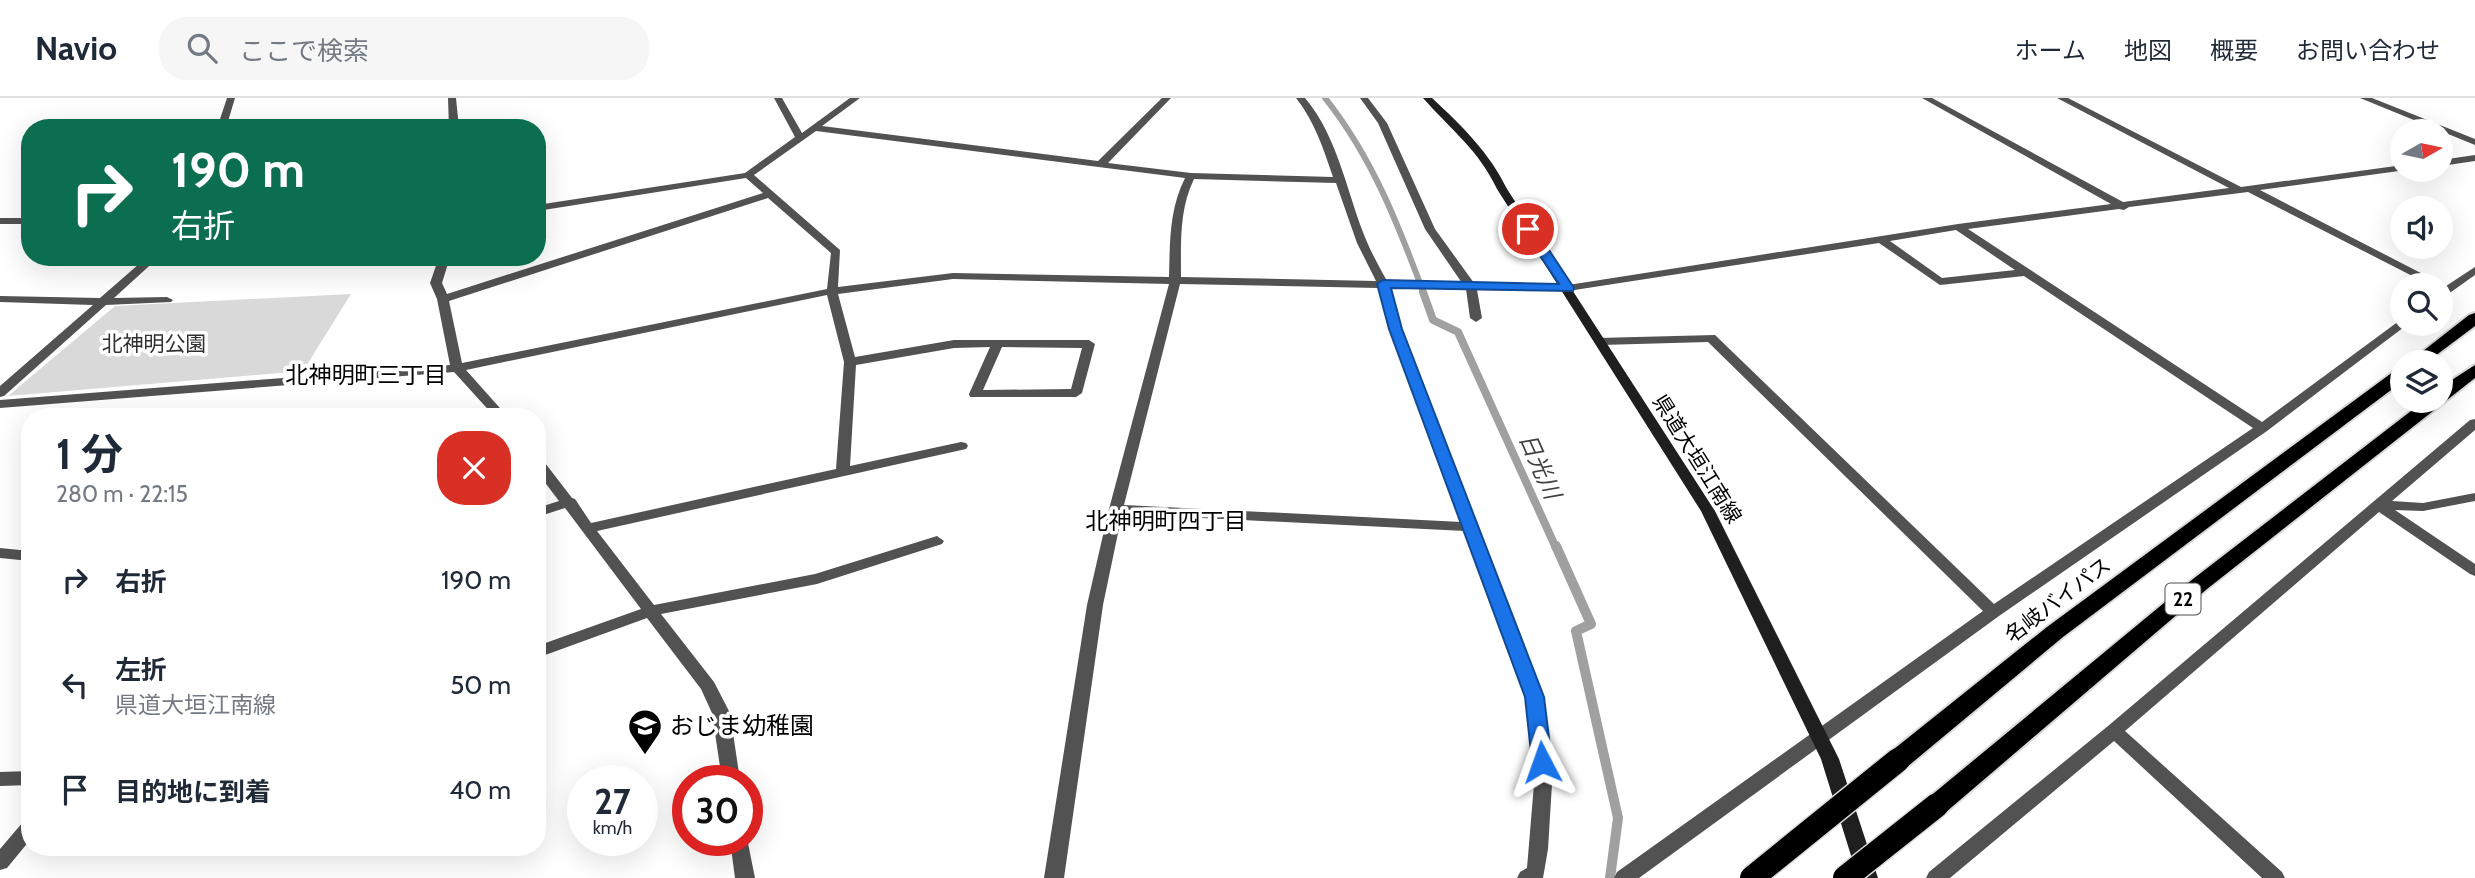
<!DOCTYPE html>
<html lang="ja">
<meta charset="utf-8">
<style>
:root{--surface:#fff;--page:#f6f6f7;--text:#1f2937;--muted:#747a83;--line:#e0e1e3}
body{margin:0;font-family:Cabin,"Noto Sans JP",sans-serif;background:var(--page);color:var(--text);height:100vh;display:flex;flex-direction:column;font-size:26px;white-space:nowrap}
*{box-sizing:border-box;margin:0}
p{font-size:23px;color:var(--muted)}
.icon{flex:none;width:38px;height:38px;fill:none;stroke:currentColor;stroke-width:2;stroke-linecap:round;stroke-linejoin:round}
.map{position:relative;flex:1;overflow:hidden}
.side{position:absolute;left:21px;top:310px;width:525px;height:448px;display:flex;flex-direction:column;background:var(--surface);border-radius:28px;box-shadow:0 7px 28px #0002}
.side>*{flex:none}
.hud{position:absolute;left:21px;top:21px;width:525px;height:147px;border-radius:28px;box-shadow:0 7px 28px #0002;background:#0b6e4f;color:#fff;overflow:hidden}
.needle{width:46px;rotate:81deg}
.controls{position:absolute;left:2390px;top:21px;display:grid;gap:14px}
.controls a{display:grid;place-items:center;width:63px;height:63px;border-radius:50%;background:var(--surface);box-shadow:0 7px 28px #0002;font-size:35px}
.speed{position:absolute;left:567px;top:667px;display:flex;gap:14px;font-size:35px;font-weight:700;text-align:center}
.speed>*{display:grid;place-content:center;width:91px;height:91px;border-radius:50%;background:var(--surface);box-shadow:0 7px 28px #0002;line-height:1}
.speed small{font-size:18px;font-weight:400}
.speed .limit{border:10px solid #d22;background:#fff;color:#111}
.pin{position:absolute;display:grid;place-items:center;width:60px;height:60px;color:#fff;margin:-30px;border:4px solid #fff;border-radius:50%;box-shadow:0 2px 7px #0007}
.me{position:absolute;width:77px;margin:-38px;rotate:356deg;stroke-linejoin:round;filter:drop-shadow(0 0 5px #0008)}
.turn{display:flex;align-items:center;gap:24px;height:147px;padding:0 35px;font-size:32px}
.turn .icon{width:91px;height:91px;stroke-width:2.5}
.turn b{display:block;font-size:49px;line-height:60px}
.round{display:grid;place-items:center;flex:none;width:74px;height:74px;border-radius:28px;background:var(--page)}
.head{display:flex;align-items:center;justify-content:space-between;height:119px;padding:0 35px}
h1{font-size:42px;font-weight:700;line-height:52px}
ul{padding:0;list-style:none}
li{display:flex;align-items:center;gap:21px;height:105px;padding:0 35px}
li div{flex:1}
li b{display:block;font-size:26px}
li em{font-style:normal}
header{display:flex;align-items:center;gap:42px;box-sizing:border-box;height:98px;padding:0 35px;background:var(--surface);border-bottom:2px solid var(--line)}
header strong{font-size:33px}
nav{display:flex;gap:38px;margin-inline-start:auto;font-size:24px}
.search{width:490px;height:63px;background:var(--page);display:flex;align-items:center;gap:18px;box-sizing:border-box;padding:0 24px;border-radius:28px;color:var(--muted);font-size:26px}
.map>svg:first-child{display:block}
.green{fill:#d9d9d9}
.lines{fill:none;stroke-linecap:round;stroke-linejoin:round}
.stream-far2{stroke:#a0a0a0;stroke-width:6}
.stream-far1{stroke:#a0a0a0;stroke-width:8}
.stream{stroke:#a0a0a0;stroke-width:10}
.trunk-casing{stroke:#dbdbdb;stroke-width:4}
.minor{fill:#525252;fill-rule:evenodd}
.secondary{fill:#1f1f1f;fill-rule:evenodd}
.trunk{fill:#000;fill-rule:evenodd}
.trunk-bridge-casing{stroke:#dbdbdb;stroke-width:27;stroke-linecap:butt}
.trunk-bridge{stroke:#000;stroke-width:24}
.route{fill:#1a73e8;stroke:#114b97;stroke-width:2}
.labels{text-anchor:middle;stroke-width:7;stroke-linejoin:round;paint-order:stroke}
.shield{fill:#fff;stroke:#4c4c4c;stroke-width:2}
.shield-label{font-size:19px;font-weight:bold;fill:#000}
.park-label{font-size:21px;fill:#303030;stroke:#fff}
.street-label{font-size:21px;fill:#000;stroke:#fff}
.neighbourhood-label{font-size:23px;fill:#000;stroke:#fff}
.water-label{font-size:23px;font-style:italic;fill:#414141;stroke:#fff}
.near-poi-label{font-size:24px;fill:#000;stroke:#fff;text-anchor:start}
</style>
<header>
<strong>Navio</strong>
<div class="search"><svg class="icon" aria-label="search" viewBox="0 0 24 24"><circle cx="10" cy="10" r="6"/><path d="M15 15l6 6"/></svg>ここで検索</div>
<nav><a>ホーム</a><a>地図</a><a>概要</a><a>お問い合わせ</a></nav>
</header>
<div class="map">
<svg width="2475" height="780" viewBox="0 0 2475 780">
<rect width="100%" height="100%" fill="#fff"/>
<path class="green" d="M351,196l-48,77 -295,25 107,-90z"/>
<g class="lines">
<path class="stream-far2" d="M1325,0c47,59 73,126 99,196"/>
<path class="stream-far1" d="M1423,194l10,28 25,12 98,216"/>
<path class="stream" d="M1556,448l35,78 -15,7 42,187 -8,60"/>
<g class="trunk-casing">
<path id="trunk" d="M2475,215v13l-48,36h-18l60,-47z
M2475,267v13l-268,211 -261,223 -9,3 -9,-3 -4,-7 4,-7 265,-219 231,-178h17v-14z
M2403,270v13l-340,256 -156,130 -9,2 -9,-2 -3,-7 3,-7 158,-126 350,-258z"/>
</g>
<path class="minor" d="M227,0h8l-9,30h-9z
M448,0h8l3,30h-10z
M774,0h8l20,35 48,-35h10l-38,28 276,35 64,-63h9l-63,65 83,10 142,4c-10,-29 -18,-55 -37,-79h9c34,40 42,97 62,144 6,14 13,26 20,39l75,2 -37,-54 -47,-106 -18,-25h8l19,25 48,106 39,54 94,2 390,-61 153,-20 -189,-106h10l191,104 106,-14 -172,-90h11l173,89 162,-22v5h3l-146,20 184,95 -3,3v-3h-11l-182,-93 -119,15 -5,3 -5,-1 -151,20 294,193 137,-101 4,-1v4h5l-141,107 -268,185 -360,262h-25l3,-6 366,-261 -275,-269 -107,3 -6,-4 2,-3 118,-3 279,269 259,-176 -229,-152 -84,9 -61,-42 -311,48 -91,-1 5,28 -6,4 -6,-4 -4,-29 -76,-1 11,41 142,368 9,87 -4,65 -5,29h-26l3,-6 7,-4 7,-84 -7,-87 -62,-166 -343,-17 -19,91 -39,273h-20l43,-273 22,-96 60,-225 -216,-5 -115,15 17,63 99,-17h135l6,4 -13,49 -6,4h-106l-1,-3 21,-47 -36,1 -98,17 -6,101 111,-24 5,1 2,3 -2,3 -369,82 57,74 161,-31 122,-38 7,5 -2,3 -125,40 -156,30 53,68 16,31 10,67h-18l-10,-67 -11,-24 -54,-71 -110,40v-12l104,-37 -76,-101 -28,9v-9l22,-7 -22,-29v-14l5,1 30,39 3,1 16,24 245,-54 8,-107 -17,-67 -361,75 41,46h-13l-40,-44 -454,36v-8l450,-35 -13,-66 -7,-16 9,-26h11l-8,26 5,11 316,-101 -17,-15 -209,33v-6l208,-32 50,-36zM816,33l369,47c-16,32 -15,64 -16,99l-216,-4 -115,14 2,-37 -86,-75zM1194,81l142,4 21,60 19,38 -195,-4c0,-34 -2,-67 13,-98zM768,100l63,55 -4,36 -365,74 -13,-62zM1956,132l59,40 -73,8 -52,-37zM1180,186l198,4 11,41 72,193 -337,-17zM1002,249l80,1 -11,41 -88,1z
M2360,0h12l103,41v6z
M2475,57v6l-34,5v-6z
M0,120h30v6h-30z
M147,159h12l-45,41 53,-1 6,3 -2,2 -65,3 -102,91 -4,1v-11l93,-81 -93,-3v-6l100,2z
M2475,169v8l-24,17h-8v-4z
M2475,321v11l-83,71 31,2 52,-10v8l-52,10 -28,-1 80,54v12l-5,-2 -91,-62 -254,219 157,141 3,6h-23l-148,-137 -164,137h-24l3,-6 179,-146 362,-306z
M0,450l30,3v10l-30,-3z
M30,673v14l-30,1v-14z
M30,722v20l-23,28 -7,2v-21l23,-27z
M747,740l8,40h-20l-5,-38h17z"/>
<path class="secondary" d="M1423,0h9c30,28 57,54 75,91l208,322 124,248 39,119h-20l-37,-119 -120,-248 -204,-322c-19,-40 -46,-59 -74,-91z"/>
<use href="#trunk" class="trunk"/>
<g class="trunk-bridge-casing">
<path id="trunk-bridge" d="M1752,780l146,-118
M1845,780l92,-73"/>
</g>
<use href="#trunk-bridge" class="trunk-bridge"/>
</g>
<path class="route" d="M1528,127l5,1 41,62 -1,3 -182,-3 11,41 142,368 8,65 -3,6 -7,2 -7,-2 -3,-6 -7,-65 -136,-368 -12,-45 6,-4 176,4 -37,-55z"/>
<defs>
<g id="school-pin" transform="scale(1.75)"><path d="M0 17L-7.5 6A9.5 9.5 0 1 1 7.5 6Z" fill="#000" stroke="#fff"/><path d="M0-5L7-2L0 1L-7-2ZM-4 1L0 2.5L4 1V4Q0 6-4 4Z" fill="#fff"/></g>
</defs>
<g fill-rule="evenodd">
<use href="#school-pin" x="645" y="628"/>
</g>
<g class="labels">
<rect class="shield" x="2165.5" y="485.5" width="35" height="31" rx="5"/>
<g class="shield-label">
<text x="2183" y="508">22</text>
</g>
<g class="park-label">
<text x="154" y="253">北神明公園</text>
</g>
<g class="street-label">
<text transform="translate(1697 361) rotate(58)" y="7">県道大垣江南線</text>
<text transform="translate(2058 502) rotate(-37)" y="7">名岐バイパス</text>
</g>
<g class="neighbourhood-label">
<text x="366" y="285">北神明町三丁目</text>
<text x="1166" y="431">北神明町四丁目</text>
</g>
<g class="water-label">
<text transform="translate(1540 368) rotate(66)" y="8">日光川</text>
</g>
<g class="near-poi-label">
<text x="670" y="636">おじま幼稚園</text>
</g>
</g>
</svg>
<div class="controls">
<a><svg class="needle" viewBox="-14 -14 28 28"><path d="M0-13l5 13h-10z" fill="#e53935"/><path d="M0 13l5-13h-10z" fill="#747a83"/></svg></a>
<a><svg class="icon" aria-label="sound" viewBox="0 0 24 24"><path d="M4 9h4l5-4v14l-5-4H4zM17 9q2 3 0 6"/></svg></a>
<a><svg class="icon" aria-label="search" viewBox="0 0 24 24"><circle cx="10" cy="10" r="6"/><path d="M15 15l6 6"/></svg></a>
<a><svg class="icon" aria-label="layers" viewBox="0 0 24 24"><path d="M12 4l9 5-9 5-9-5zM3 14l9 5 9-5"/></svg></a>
</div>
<div class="speed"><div>27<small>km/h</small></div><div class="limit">30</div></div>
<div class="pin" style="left:1528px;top:131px;background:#d93025"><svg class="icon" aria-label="arrive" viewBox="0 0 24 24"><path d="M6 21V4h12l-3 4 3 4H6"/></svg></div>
<svg class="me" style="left:1542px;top:664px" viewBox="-20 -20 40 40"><path d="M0-17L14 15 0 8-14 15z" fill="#1a73e8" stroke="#fff" stroke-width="4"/></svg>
<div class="hud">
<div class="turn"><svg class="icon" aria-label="right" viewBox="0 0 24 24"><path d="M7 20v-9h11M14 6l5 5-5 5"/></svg><div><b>190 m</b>右折</div></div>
</div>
<section class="side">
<div class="head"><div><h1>1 分</h1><p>280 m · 22:15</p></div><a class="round" style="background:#d93025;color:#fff"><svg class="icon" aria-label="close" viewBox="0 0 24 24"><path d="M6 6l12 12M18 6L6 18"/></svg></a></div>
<ul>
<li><svg class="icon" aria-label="right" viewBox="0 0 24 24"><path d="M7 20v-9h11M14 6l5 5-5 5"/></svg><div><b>右折</b></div><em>190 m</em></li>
<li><svg class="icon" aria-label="left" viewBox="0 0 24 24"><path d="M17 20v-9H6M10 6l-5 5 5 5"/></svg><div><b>左折</b><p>県道大垣江南線</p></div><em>50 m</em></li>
<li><svg class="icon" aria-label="arrive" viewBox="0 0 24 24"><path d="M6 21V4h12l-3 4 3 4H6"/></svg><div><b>目的地に到着</b></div><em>40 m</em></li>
</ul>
</section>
</div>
